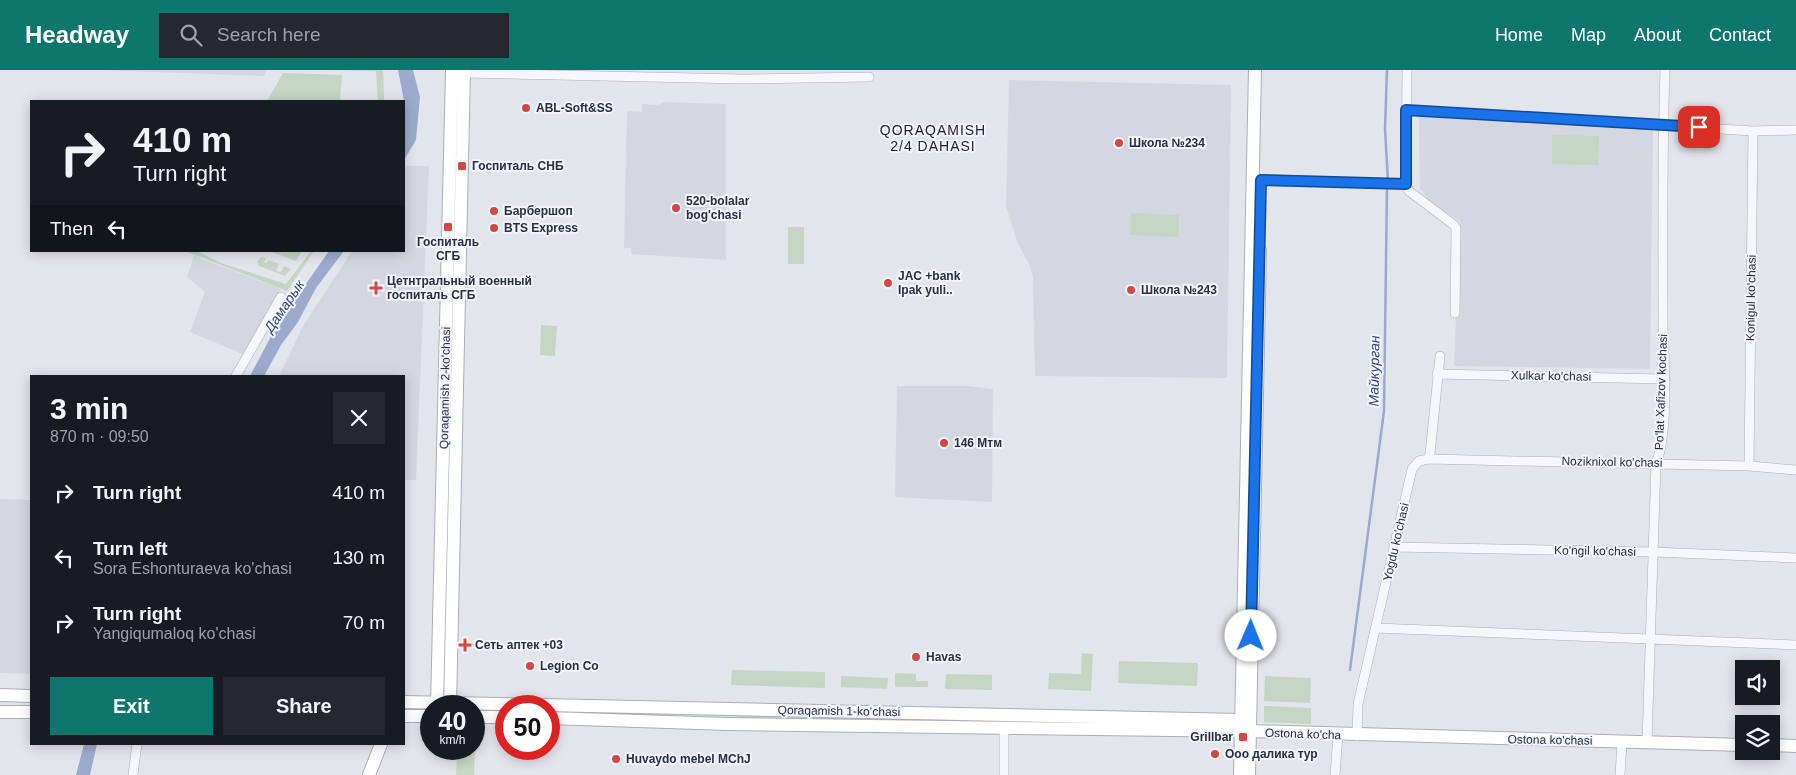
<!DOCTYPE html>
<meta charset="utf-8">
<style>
:root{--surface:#171b24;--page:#242831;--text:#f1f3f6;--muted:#9ea1a6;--accent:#0f766e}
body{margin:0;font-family:Arial,sans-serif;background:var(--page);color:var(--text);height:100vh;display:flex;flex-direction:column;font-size:19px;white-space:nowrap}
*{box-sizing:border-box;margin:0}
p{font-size:16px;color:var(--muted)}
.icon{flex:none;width:28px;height:28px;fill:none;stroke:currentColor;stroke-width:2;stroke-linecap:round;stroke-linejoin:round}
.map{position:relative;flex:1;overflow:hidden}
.details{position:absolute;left:30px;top:305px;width:375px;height:370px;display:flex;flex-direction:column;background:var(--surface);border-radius:0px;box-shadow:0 2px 12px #0003}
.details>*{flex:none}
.guide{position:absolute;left:30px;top:30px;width:375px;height:152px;border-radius:0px;box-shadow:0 2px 12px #0003;background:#171b24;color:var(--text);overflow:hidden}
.controls{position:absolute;left:1735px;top:590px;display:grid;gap:10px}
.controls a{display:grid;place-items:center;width:45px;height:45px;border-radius:0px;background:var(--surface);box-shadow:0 2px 12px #0003;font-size:25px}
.speed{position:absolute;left:420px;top:625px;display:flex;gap:10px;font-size:25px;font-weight:700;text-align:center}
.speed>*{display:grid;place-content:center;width:65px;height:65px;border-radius:50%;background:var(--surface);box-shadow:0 2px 12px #0003;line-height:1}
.speed small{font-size:12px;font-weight:400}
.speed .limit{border:8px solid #d22;background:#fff;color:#111}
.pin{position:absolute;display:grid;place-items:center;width:42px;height:42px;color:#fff;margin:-21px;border-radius:10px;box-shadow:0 2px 8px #0006}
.me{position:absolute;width:55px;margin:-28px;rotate:1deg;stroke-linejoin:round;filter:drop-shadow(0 0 4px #0008)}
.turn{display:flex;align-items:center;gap:18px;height:105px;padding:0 20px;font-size:22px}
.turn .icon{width:65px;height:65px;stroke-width:2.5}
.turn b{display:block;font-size:35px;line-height:42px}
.then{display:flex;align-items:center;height:48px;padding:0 20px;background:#0003;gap:10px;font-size:19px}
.round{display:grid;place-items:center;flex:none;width:52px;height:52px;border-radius:0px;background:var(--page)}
.overview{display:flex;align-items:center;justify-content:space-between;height:85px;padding:0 20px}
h1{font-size:30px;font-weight:700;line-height:38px}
.button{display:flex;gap:10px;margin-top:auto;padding:10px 20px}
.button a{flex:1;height:58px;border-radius:0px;background:var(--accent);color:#fff;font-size:20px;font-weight:700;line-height:58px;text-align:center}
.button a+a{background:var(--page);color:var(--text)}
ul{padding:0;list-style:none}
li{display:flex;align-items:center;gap:15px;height:65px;padding:0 20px}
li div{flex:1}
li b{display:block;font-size:19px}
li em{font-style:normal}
header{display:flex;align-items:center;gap:30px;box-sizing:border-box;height:70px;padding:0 25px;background:var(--accent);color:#fff}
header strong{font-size:24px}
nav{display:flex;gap:28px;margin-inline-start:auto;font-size:18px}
.search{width:350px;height:45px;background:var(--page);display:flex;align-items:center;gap:12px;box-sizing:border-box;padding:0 18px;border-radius:0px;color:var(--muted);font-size:19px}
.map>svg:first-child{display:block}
.built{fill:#d4d7e1}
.green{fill:#c5d6c4}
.water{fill:#9cabcd}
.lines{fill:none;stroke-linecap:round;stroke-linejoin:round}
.stream{stroke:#9cabcd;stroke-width:2.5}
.street-casing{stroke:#abaeba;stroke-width:10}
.secondary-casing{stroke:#abaeba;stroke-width:14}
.street{stroke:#f6f7fa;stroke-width:9}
.secondary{stroke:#fff;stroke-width:12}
.route-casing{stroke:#114b97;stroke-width:12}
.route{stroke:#1a73e8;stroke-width:9}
.poi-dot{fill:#d64743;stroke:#f3f4f9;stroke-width:2}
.labels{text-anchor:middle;stroke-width:4;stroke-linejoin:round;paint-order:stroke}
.poi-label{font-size:12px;font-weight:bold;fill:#292f45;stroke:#f3f4f9;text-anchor:start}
.street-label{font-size:12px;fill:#292f45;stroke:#f3f4f9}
.neighbourhood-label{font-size:14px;letter-spacing:1px;fill:#1c2036;stroke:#f3f4f9}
.water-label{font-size:14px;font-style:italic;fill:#31457c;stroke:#f3f4f9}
</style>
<header>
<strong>Headway</strong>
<div class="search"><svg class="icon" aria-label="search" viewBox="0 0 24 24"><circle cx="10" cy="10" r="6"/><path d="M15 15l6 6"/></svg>Search here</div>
<nav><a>Home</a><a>Map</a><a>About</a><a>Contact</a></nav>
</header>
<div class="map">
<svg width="1796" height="705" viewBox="0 0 1796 705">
<rect width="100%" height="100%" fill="#e3e5ec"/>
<path class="built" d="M100,0h166l-2,6z
M1009,10l222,5 -4,293 -192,-2 -2,-99 -4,-13 -11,-20 -12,-38z
M663,32l63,2v156l-95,-6v-6h-7l3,-137 15,1v-8l16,1z
M1419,46l234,12 -3,241 -196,-3 6,-145 -29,-18 -11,-15z
M407,96h22l-13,314h-12v-104h-125l25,-52 48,-73h52v-81z
M194,186l87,33 -36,66 -55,-23 15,-40 -18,-15z
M897,316h71l25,3 -1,113 -97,-5z
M0,429l31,1v174l-31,-1z"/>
<path class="green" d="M327,0h56l1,31h-6l-2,-30z
M283,3l59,2 -2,26h-73z
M1552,65l47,1 -1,29 -46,-1z
M1131,143l48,2v22l-49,-2z
M788,157h16v37h-16z
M185,181h12l24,12 65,21 25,-33h3l-27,40z
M269,181h33l-6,10z
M261,187l5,1 -2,4 3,1 2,-3 10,4 -3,7 5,1 3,-6 7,3 -6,7 -26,-10 -2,-4z
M541,255l16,1 -2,30 -15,-1z
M1082,583l11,1 -2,37 -43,-2 1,-16 32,1z
M1119,591l79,2 -1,23 -79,-3z
M732,600l93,2v16l-94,-3z
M895,603l21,1v7h12v6h-33z
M946,604l46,1v15l-47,-1z
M841,606l47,2 -1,11 -46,-2z
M1265,606l46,2 -1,25 -46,-2z
M1264,636l47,2v16l-47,-2z
M737,644l490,10v3l-490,-9z
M457,680h18l-1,25h-18z"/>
<path class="water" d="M398,0h15l7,27 -4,43 -12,20v-59z
M329,181h15l-28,37 -18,34 -17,23 -17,31h-14l27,-51z
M84,674h13l-7,31h-14z"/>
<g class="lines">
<path class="stream" d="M1387,0l-2,59 3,52
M1350,600l34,-259 3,-225"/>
<g class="street-casing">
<path id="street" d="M1407,0l-1,114 3,7 45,34 2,3 -1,85
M464,3l279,6 126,-2
M1406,40l347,21 43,-1
M1252,110l154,4
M1437,304l227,5
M236,306l45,-79
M1428,389l321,7 47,4
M1749,396l4,-335
M1394,477l260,5 142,6
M1376,558l420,17
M1004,657v48
M1357,666l1,-32 54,-235 7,-8 9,-2 2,-5 10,-98
M1647,672l9,-279c13,-29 8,-104 7,-139 0,-85 -1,-169 2,-254
M133,705l4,-31
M1335,705l3,-40
M1620,705l2,-33"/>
</g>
<g class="secondary-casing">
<path id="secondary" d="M0,625l31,1
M404,632l837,18
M437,636l15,-636
M450,636l14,-636
M0,642h31
M404,646h27
M474,647h32
M549,648l178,6 522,7 495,14
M1771,675l25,1
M369,705l12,-31
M1240,705l15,-705
M1249,705l11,-525"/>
</g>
<use href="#street" class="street"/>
<use href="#secondary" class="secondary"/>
</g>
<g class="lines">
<g class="route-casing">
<path id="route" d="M1251,566l10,-456 145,4v-74l293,17"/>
</g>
<use href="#route" class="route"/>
</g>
<g class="poi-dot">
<circle cx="526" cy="38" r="5"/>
<circle cx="1119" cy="73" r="5"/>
<rect x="457" y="91" width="10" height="10" rx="2.5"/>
<circle cx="676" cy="138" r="5"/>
<circle cx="494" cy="141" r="5"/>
<rect x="443" y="152" width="10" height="10" rx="2.5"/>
<circle cx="494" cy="158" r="5"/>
<circle cx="888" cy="213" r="5"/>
<path d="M373.5 210.5h5v5h5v5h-5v5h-5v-5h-5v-5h5z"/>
<circle cx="1131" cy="220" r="5"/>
<circle cx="944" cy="373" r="5"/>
<path d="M462.5 567.5h5v5h5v5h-5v5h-5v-5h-5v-5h5z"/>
<circle cx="916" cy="587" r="5"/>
<circle cx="530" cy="596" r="5"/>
<rect x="1238" y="662" width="10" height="10" rx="2.5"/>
<circle cx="1215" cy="684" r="5"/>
<circle cx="616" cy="689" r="5"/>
</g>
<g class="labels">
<g class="poi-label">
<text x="536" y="42">ABL-Soft&amp;SS</text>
<text x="1129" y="77">Школа №234</text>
<text x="472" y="100">Госпиталь СНБ</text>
<text x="686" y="135">520-bolalar<tspan x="686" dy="14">bog'chasi</tspan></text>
<text x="504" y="145">Барбершоп</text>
<text x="504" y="162">BTS Express</text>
<text x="448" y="176" text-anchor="middle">Госпиталь<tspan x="448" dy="14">СГБ</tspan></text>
<text x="898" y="210">JAC +bank<tspan x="898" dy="14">Ipak yuli..</tspan></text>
<text x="387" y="215">Цетнтральный военный<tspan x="387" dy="14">госпиталь СГБ</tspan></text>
<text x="1141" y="224">Школа №243</text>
<text x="954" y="377">146 Мтм</text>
<text x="475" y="579">Сеть аптек +03</text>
<text x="926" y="591">Havas</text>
<text x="540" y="600">Legion Co</text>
<text x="1233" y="671" text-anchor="end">Grillbar</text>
<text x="1225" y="688">Ооо далика тур</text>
<text x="626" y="693">Huvaydo mebel MChJ</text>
</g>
<g class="street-label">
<text transform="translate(1751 228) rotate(-89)" y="4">Konigul ko'chasi</text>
<text transform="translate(1551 306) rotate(1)" y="4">Xulkar ko'chasi</text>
<text transform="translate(445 318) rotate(-89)" y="4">Qoraqamish 2-ko'chasi</text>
<text transform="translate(1661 322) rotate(-88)" y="4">Po'lat Xafizov kochasi</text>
<text transform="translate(1612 392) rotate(1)" y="4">Noziknixol ko'chasi</text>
<text transform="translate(1396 472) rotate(-77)" y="4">Yogdu ko'chasi</text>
<text transform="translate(1595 481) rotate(1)" y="4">Ko'ngil ko'chasi</text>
<text transform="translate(839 641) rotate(1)" y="4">Qoraqamish 1-koʻchasi</text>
<text transform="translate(1303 664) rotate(2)" y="4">Ostona ko'cha</text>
<text transform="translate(1550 670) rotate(1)" y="4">Ostona ko'chasi</text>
</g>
<g class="neighbourhood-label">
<text x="933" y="65">QORAQAMISH<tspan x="933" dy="16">2/4 DAHASI</tspan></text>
</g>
<g class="water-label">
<text transform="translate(284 236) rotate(-56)" y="5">Дамарык</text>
<text transform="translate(1374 301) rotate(-89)" y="5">Майкурган</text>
</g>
</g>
</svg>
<div class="controls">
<a><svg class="icon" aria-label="sound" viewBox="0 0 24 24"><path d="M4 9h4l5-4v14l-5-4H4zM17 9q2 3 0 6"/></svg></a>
<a><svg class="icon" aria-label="layers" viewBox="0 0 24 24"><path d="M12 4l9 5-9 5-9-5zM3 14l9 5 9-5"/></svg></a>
</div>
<div class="speed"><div>40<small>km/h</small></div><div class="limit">50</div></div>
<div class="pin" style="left:1699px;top:57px;background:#d93025"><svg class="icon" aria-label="arrive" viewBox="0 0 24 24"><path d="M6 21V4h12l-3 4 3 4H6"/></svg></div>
<svg class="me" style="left:1251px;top:566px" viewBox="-20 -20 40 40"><circle r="19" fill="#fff"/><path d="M0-13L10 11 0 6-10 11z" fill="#1a73e8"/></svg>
<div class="guide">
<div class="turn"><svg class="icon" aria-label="right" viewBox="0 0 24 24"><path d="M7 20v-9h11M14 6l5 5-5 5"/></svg><div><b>410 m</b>Turn right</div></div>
<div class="then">Then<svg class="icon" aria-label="left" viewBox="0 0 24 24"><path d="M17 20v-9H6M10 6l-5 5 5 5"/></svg></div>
</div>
<section class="details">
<div class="overview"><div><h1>3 min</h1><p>870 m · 09:50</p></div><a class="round"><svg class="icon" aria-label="close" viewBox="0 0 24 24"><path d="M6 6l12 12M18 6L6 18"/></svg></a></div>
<ul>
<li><svg class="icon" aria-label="right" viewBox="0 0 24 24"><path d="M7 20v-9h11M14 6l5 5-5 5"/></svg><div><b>Turn right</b></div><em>410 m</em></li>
<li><svg class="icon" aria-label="left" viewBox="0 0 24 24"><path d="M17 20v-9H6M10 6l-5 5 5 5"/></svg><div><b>Turn left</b><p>Sora Eshonturaeva ko'chasi</p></div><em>130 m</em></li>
<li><svg class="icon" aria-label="right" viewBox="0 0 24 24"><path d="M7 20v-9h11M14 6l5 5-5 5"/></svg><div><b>Turn right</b><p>Yangiqumaloq ko'chasi</p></div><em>70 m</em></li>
</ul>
<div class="button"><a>Exit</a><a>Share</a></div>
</section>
</div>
